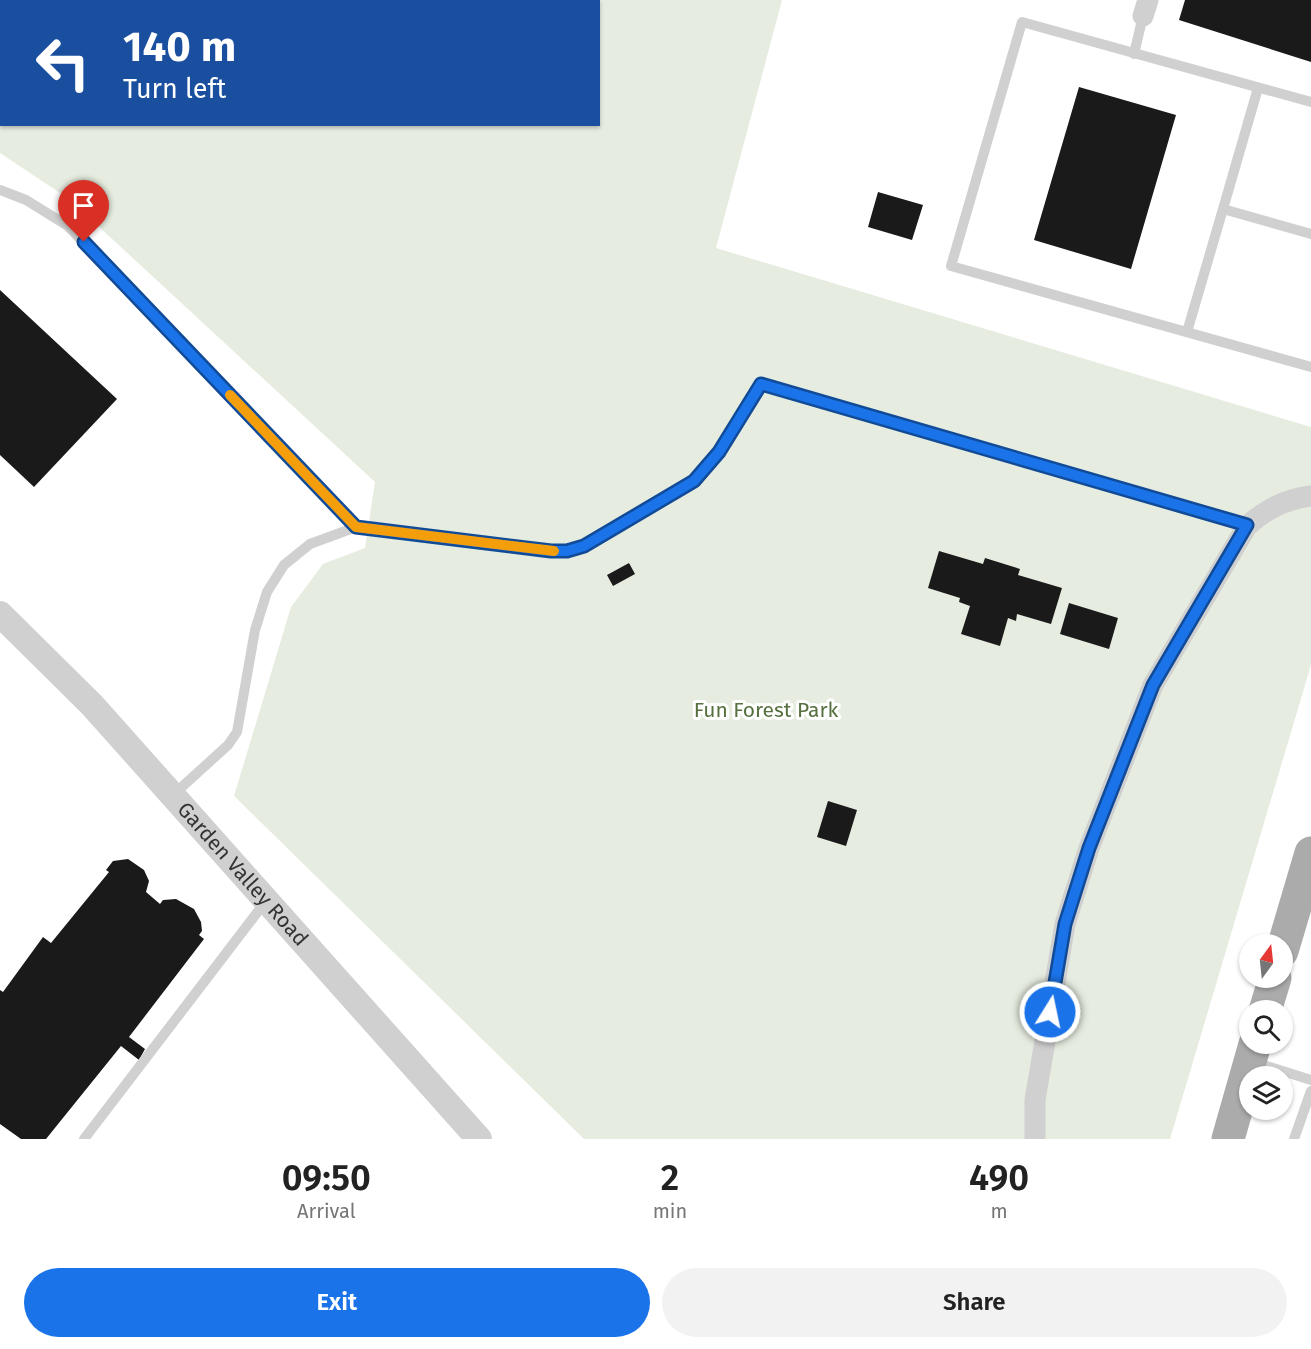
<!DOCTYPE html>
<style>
:root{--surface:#fff;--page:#f2f2f2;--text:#222;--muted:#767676;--accent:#1a73e8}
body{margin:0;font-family:"Fira Sans",sans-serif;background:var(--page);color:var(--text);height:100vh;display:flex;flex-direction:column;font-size:22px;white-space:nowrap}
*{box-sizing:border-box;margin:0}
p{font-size:20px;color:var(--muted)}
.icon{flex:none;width:33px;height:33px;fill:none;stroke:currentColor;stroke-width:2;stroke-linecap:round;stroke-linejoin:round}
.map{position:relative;height:1139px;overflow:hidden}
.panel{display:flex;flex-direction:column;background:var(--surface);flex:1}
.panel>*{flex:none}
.top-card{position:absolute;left:0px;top:0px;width:600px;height:126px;box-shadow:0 2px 4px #0004;background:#1a4fa0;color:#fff;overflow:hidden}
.needle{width:39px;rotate:15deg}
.buttons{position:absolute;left:1239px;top:934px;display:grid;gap:12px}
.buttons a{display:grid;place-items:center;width:54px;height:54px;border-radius:50%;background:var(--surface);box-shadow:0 2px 4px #0004;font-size:30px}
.pin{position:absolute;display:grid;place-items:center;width:51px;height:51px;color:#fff;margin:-62px -26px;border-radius:50% 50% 50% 0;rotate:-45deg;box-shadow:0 0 6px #0007}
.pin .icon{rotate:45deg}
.me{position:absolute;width:66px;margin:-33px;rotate:10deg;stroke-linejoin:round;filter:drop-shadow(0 0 4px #0008)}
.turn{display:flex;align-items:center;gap:21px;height:126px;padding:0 24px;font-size:27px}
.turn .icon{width:78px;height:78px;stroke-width:2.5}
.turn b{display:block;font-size:42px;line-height:51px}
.eta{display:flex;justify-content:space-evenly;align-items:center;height:102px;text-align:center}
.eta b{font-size:36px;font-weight:600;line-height:42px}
.action{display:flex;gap:12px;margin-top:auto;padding:12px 24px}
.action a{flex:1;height:69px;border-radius:36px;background:var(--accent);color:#fff;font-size:24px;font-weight:600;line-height:69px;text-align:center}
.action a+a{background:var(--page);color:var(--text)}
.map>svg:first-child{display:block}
.green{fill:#e6ecdf}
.building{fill:#1a1a1a}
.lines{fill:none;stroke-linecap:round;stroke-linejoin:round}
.service{stroke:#d0d0d0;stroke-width:10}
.minor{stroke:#d0d0d0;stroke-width:21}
.tertiary{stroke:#d0d0d0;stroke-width:26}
.primary{stroke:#ababab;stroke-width:33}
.route-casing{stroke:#114b97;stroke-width:15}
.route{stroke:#1a73e8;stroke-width:10}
.slow{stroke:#f59e0b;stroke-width:10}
.labels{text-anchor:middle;stroke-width:6;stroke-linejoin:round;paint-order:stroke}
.park-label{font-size:21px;fill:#56703f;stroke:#fff}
.street-label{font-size:21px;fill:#333;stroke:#fff}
</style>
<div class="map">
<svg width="1311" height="1139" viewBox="0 0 1311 1139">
<rect width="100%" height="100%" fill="#fff"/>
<path class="green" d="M65,0h717l-66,248 595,179v238l-141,474h-586l-350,-343 57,-189 32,-43 42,-16 10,-66 -306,-283 -69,-46v-134l2,105h596v-122l-535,-1z"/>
<path class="building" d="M1185,0h126v62l-132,-42z
M1079,87l97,28 -45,154 -97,-29z
M878,192l45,13 -11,35 -44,-13z
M0,290l117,109 -83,88 -34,-32z
M939,551l44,13 2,-6 35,11 -2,6 44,13 -11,36 -34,-10 -1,7 -8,-3 -8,28 -39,-12 9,-28 -11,-4 1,-4 -32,-10z
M629,563l6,11 -22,12 -6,-11z
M1069,603l49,15 -9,31 -49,-15z
M828,801l29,9 -11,36 -29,-9z
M128,859l16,11 5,11 -3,11 14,12 3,-4 13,-1 18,10 7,13 1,9 -3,4 5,4 -75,98 16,12 -6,11 -18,-14 -75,93h-25l-21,-15v-134l3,2 40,-55 8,6 58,-71 -3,-2 7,-9z"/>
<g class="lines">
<path class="service" d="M32,2l2,-2
M0,44l2,-2
M1134,54l9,-38
M1258,88l-35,121 88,25
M1311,102l-289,-80 -71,244 360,101
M0,190l26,10 42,26 288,301
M1187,332l36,-123
M173,795l55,-50 9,-13 18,-102 12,-38 17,-27 26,-21 46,-17 195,24h16l16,-5 111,-65 25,-29 42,-68 486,142
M1254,1062l57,18
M84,1139l182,-238
M1294,1139l17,-48"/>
<path class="minor" d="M1143,16l5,-16
M1035,1139v-39l30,-176 24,-76 64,-163 94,-159c21,-18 37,-26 64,-30"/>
<path class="tertiary" id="s1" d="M0,614l92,91 387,434"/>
<path class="primary" d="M1282,951l29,-98
M1265,1011l10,-33
M1228,1139l27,-95"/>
</g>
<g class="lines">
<g class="route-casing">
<path id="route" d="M84,242l272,285 195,24h16l17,-5 110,-65 25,-29 42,-68 486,141 -94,160 -64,163 -24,76 -15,88"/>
</g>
<use href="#route" class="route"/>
<path class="slow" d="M230,395l126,132 198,24"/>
</g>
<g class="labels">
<g class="park-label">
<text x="766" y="717">Fun Forest Park</text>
</g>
<g class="street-label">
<text dy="7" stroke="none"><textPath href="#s1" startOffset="356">Garden Valley Road</textPath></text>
</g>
</g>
</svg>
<div class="buttons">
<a><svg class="needle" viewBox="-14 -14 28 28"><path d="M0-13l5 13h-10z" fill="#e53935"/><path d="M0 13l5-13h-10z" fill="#767676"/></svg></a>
<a><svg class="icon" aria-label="search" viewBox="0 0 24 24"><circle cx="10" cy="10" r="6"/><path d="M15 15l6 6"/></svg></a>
<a><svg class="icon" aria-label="layers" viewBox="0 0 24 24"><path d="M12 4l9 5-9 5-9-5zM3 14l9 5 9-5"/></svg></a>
</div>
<div class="pin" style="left:84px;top:242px;background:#d93025"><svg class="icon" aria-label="arrive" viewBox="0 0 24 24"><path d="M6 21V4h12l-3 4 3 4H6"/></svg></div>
<svg class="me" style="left:1050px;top:1012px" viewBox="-20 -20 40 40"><circle r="17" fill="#1a73e8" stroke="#fff" stroke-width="3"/><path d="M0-11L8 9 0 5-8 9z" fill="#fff"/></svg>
<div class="top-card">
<div class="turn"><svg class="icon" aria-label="left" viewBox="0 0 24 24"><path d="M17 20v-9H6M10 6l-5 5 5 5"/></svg><div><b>140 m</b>Turn left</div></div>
</div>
</div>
<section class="panel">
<div class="eta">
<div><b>09:50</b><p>Arrival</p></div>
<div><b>2</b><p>min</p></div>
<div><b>490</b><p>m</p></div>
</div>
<div class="action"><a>Exit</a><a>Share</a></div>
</section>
